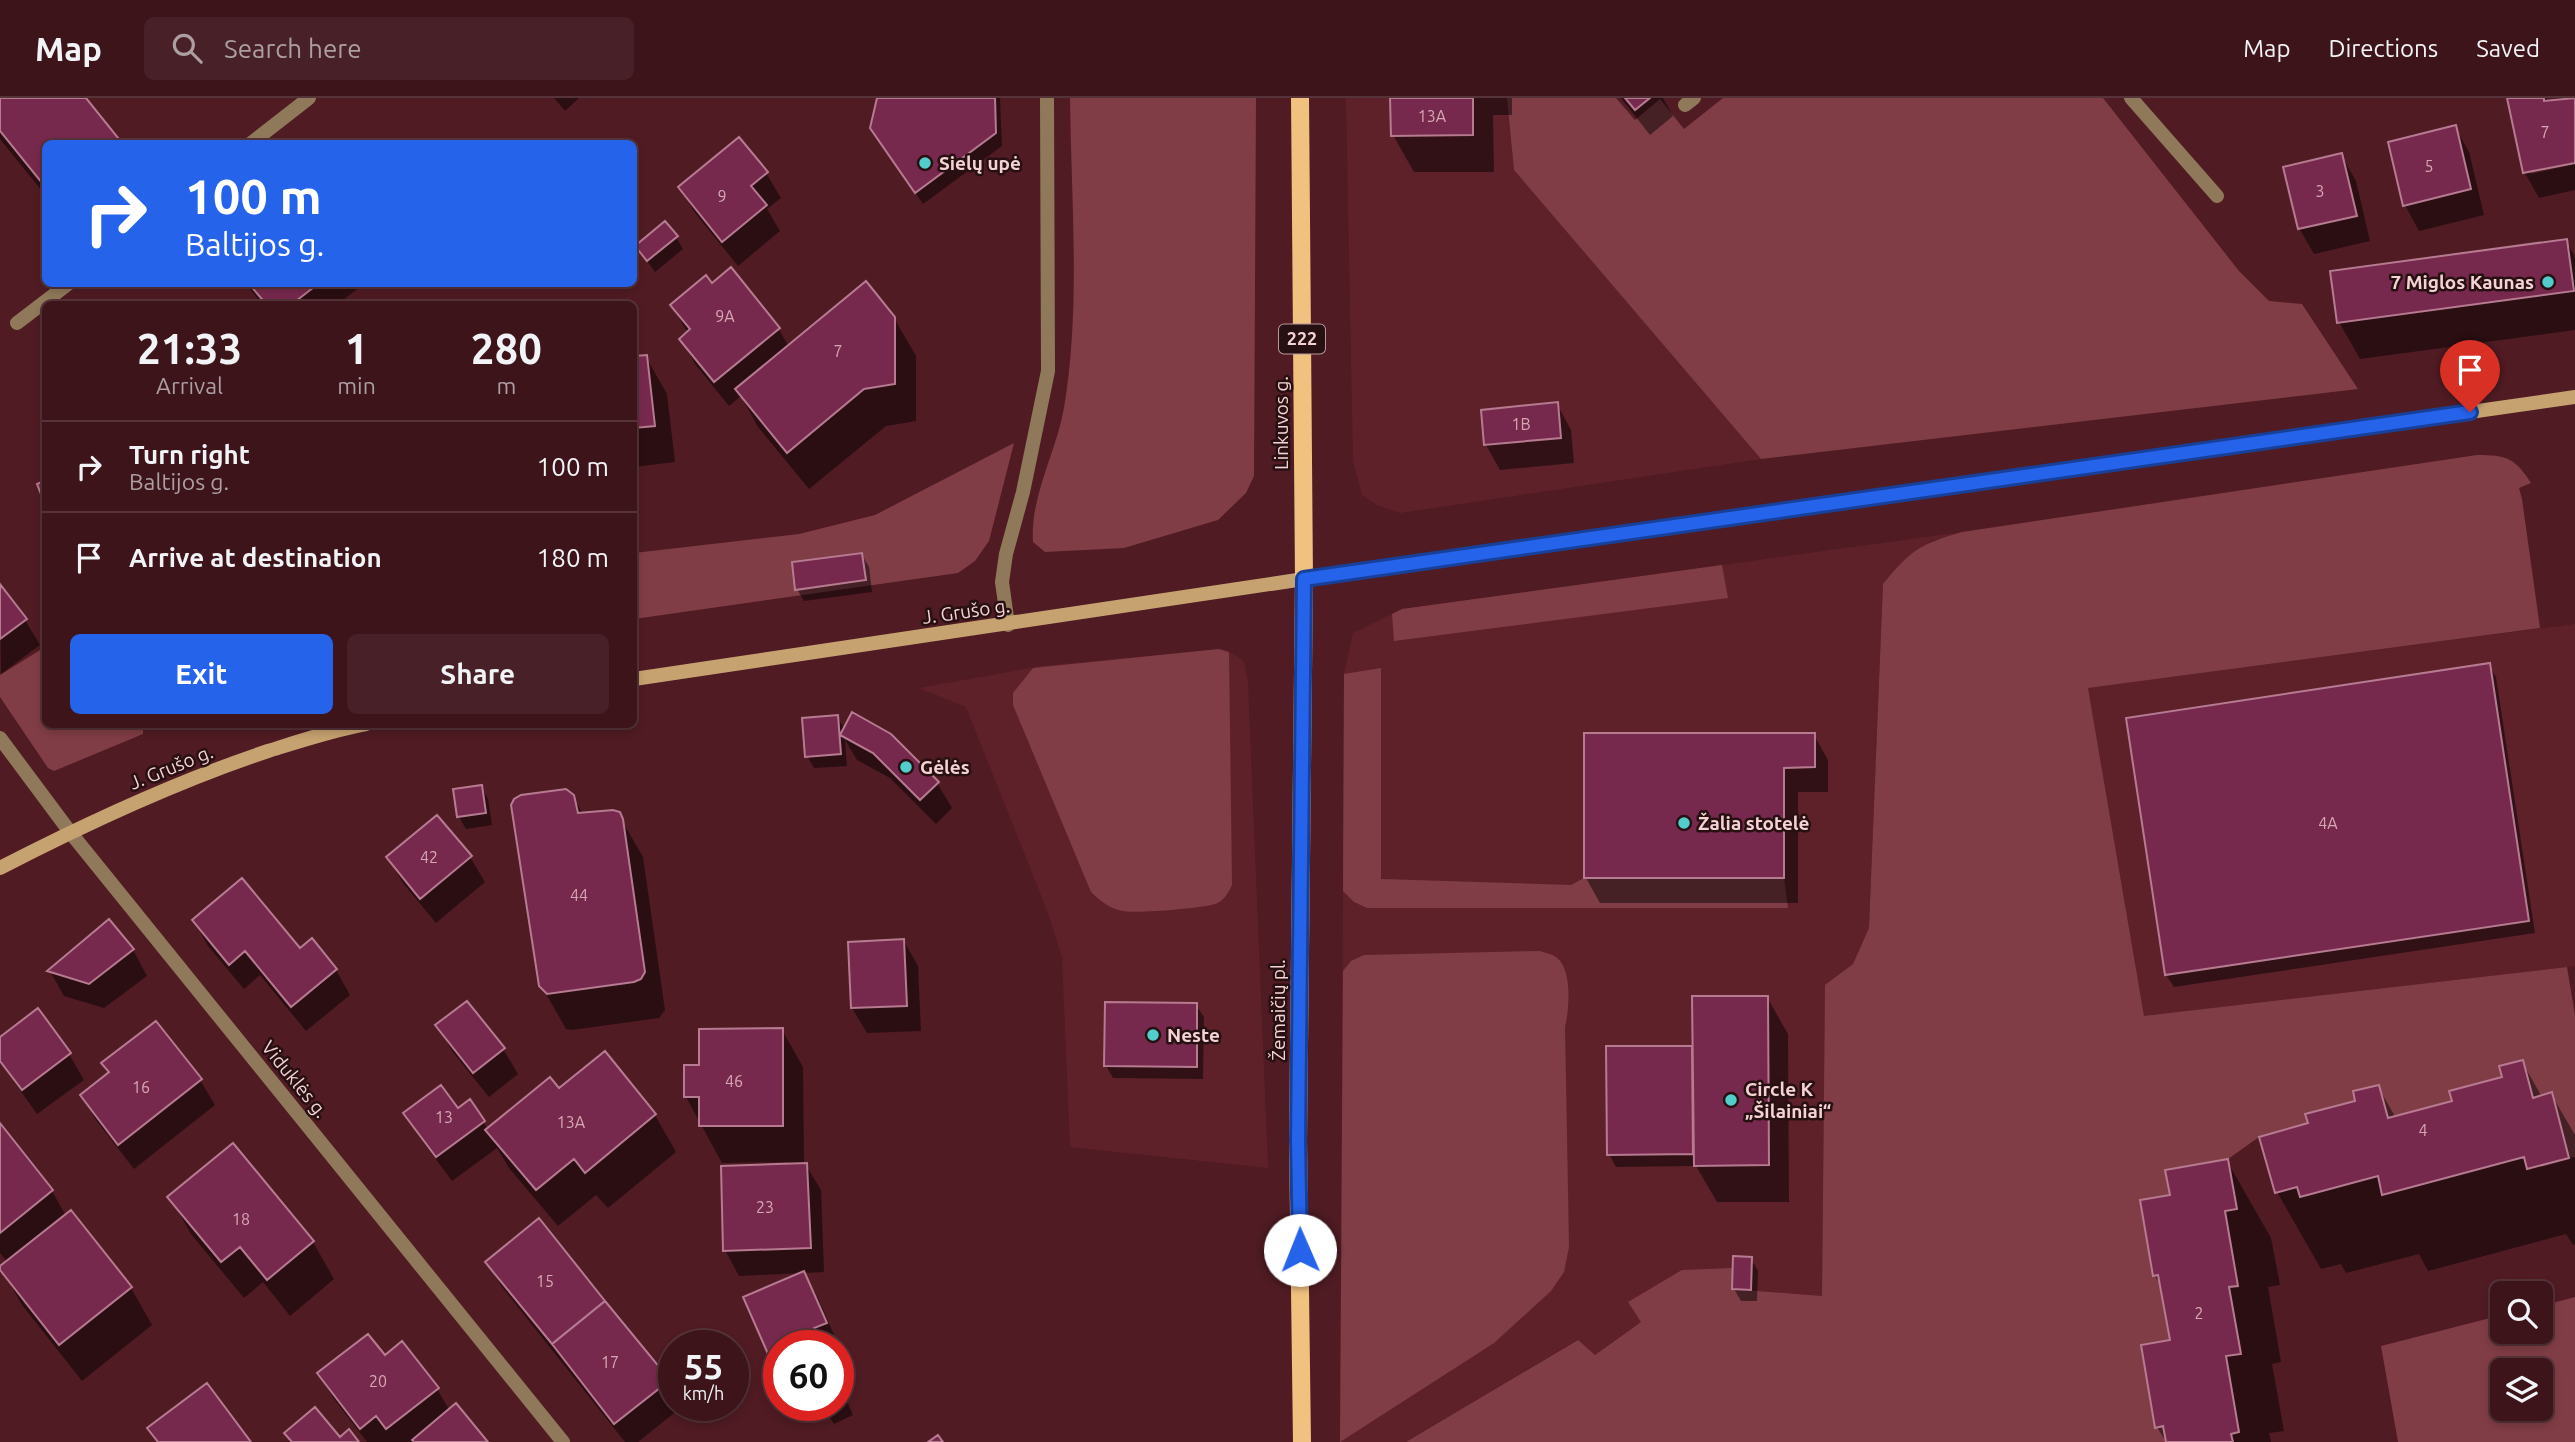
<!DOCTYPE html>
<meta charset="utf-8">
<style>
:root{--surface:#3c141a;--page:#472127;--text:#f1f3f6;--muted:#ac9ea2;--line:#553339;--accent:#2563eb}
body{margin:0;font-family:Ubuntu,sans-serif;background:var(--page);color:var(--text);height:100vh;display:flex;flex-direction:column;font-size:26px;white-space:nowrap}
*{box-sizing:border-box;margin:0}
p{font-size:23px;color:var(--muted)}
.icon{flex:none;width:38px;height:38px;fill:none;stroke:currentColor;stroke-width:2;stroke-linecap:round;stroke-linejoin:round}
.map{position:relative;flex:1;overflow:hidden}
.details{position:absolute;left:42px;top:203px;width:595px;height:427px;display:flex;flex-direction:column;background:var(--surface);border-radius:10px;box-shadow:0 4px 10px #0003,0 0 0 2px var(--line)}
.details>*{flex:none}
.banner{position:absolute;left:42px;top:42px;width:595px;height:147px;border-radius:10px;box-shadow:0 4px 10px #0003,0 0 0 2px var(--line);background:#2563eb;color:#fff;overflow:hidden}
.tools{position:absolute;left:2490px;top:1183px;display:grid;gap:14px}
.tools a{display:grid;place-items:center;width:63px;height:63px;border-radius:10px;background:var(--surface);box-shadow:0 4px 10px #0003,0 0 0 2px var(--line);font-size:35px}
.speed{position:absolute;left:658px;top:1232px;display:flex;gap:14px;font-size:35px;font-weight:700;text-align:center}
.speed>*{display:grid;place-content:center;width:91px;height:91px;border-radius:50%;background:var(--surface);box-shadow:0 4px 10px #0003,0 0 0 2px var(--line);line-height:1}
.speed small{font-size:18px;font-weight:400}
.speed .limit{border:10px solid #d22;background:#fff;color:#111}
.pin{position:absolute;display:grid;place-items:center;width:60px;height:60px;color:#fff;margin:-72px -30px;border-radius:50% 50% 50% 0;rotate:-45deg;box-shadow:0 0 7px #0007}
.pin .icon{rotate:45deg}
.me{position:absolute;width:77px;margin:-38px;rotate:359deg;stroke-linejoin:round;filter:drop-shadow(0 0 5px #0008)}
.turn{display:flex;align-items:center;gap:24px;height:147px;padding:0 28px;font-size:32px}
.turn .icon{width:91px;height:91px;stroke-width:2.5}
.turn b{display:block;font-size:49px;line-height:60px}
.eta{display:flex;justify-content:space-evenly;align-items:center;height:119px;text-align:center}
.eta b{font-size:42px;font-weight:700;line-height:49px}
.cta{display:flex;gap:14px;margin-top:auto;padding:14px 28px}
.cta a{flex:1;height:80px;border-radius:10px;background:var(--accent);color:#fff;font-size:28px;font-weight:700;line-height:80px;text-align:center}
.cta a+a{background:var(--page);color:var(--text)}
ul{padding:0;list-style:none}
li{display:flex;align-items:center;gap:21px;height:91px;padding:0 28px;border-top:2px solid var(--line)}
li div{flex:1}
li b{display:block;font-size:26px}
li em{font-style:normal}
header{display:flex;align-items:center;gap:42px;box-sizing:border-box;height:98px;padding:0 35px;background:var(--surface);border-bottom:2px solid var(--line)}
header strong{font-size:33px}
nav{display:flex;gap:38px;margin-inline-start:auto;font-size:24px}
.search{width:490px;height:63px;background:var(--page);display:flex;align-items:center;gap:18px;box-sizing:border-box;padding:0 24px;border-radius:10px;color:var(--muted);font-size:26px}
.map>svg:first-child{display:block}
.built{fill:#5e212a}
.green{fill:#813d45;fill-rule:evenodd}
.shadow{fill:#0007;fill-rule:evenodd}
.building{fill:#77294d;stroke:#b67a91;stroke-width:2}
.lines{fill:none;stroke-linecap:round;stroke-linejoin:round}
.service{stroke:#90795a;stroke-width:14}
.minor{stroke:#90795a;stroke-width:14}
.secondary{stroke:#c6a270;stroke-width:14}
.primary{stroke:#f1c180;stroke-width:18}
.route-casing{stroke:#184099;stroke-width:18}
.route{stroke:#2563eb;stroke-width:12}
.poi-dot{fill:#52cdcc;stroke:#271012;stroke-width:2.5}
.labels{text-anchor:middle;stroke-width:5;stroke-linejoin:round;paint-order:stroke}
.number-label{font-size:16px;fill:#d6a8b2}
.shield{fill:#271012;stroke:#b7989a;stroke-width:2}
.shield-label{font-size:18px;font-weight:bold;fill:#f5d2d4}
.poi-label{font-size:19px;font-weight:bold;fill:#f5d2d4;stroke:#271012;text-anchor:start}
.street-label{font-size:19px;fill:#f5d2d4;stroke:#271012}
</style>
<header>
<strong>Map</strong>
<div class="search"><svg class="icon" aria-label="search" viewBox="0 0 24 24"><circle cx="10" cy="10" r="6"/><path d="M15 15l6 6"/></svg>Search here</div>
<nav><a>Map</a><a>Directions</a><a>Saved</a></nav>
</header>
<div class="map">
<svg width="2575" height="1344" viewBox="0 0 2575 1344">
<rect width="100%" height="100%" fill="#501b23"/>
<path class="built" d="M1346,0h161l7,72 247,289 -361,54 -23,-8 -15,-10 -9,-35z
M1962,434l-31,9 -48,43 -14,344 -16,36 -28,22 -3,310 -90,-7 -103,13 12,20 -46,33 -18,-15 -171,102h-66l4,-768 9,-41 49,-24z
M2575,526v342l-431,51 -56,-329z
M1219,551l15,5 10,8 4,21 20,485 -198,-21 -8,-190 -14,-44 -82,-206 -47,-19 122,-22z"/>
<path class="green" d="M1070,0h186l-2,378 -8,17 -28,27 -94,28 -79,4 -12,-10c-3,-46 23,-89 31,-134 17,-102 7,-208 6,-310z
M1507,0h109l19,22 25,-21 24,30 39,-31h380l136,173 30,30 33,3 56,85 -597,70 -247,-289z
M1014,345l-25,98 -14,20 -17,12 -324,46v-66l165,-19 76,-19z
M2477,357c30,0 38,3 54,28l-12,5 3,11 18,129 -452,60 56,328 423,-49 8,48v142l-6,1 -17,-66 -19,6 -11,-38 -22,6 2,11 -52,14 2,10 -64,17 -35,-27 2,10 -47,22 -49,14 -31,22 -62,11 4,25 -30,6 13,75 5,-1 12,65 -29,5 14,82 8,-1 3,16h-760l172,-102 17,15 46,-33 -13,-20 54,-32 51,-2 -1,21 90,7 3,-311 28,-21 16,-36 14,-344c28,-34 37,-40 79,-52z
M1722,467l6,33 -334,43 -2,-27 10,-5z
M45,549l1,77 97,1v9l-89,37 -6,-3 -48,-71v-22z
M1219,551l10,3 3,233c-4,8 -8,16 -17,19 -11,4 -81,10 -92,7 -13,-2 -24,-11 -32,-19l-78,-187v-12l20,-25z
M1381,570v211l190,6 13,-7h200l4,30h-421l-13,-6 -11,-11 1,-217z
M1540,853c5,2 12,3 16,6 17,12 13,53 9,70l4,220 -5,25 -13,19 -57,52 -154,99 3,-471 8,-10 13,-6z
M2575,1199v145h-177l-17,-96 121,-31v17h39v-26zM2502,1272h39v39h-39z"/>
<path class="shadow" d="M0,0h84l35,46h-73v52l-46,-57z
M554,0h25l-14,13z
M879,0h121l2,48 -79,58 -44,-63z
M1392,0h120v17h-19l1,57h-80l-21,-37z
M1621,0h42l10,18 -23,19z
M2508,0h38l2,4 27,-4v63l-44,9v4l44,-10v26l-36,8 -14,-25z
M2455,29l14,25 15,63 -65,16 -14,-26z
M2341,57l15,26 14,60 -56,13 -15,-26z
M766,75l15,25 -14,11 13,22 -42,35 -43,-53 -15,-25z
M676,139l7,12 -28,23 -18,-25z
M2566,143l9,16v73l-215,29 -21,-37z
M246,186h108l3,5 -19,15h-76z
M712,187l66,43 11,19 105,-29 22,38v65l-30,5 -77,63 -51,-62 -17,-31 -12,10 -34,-42 -14,-25 7,-6 -16,-27z
M646,259l21,37 8,68 -41,5v-109z
M1557,306l14,26 3,33 -74,7 -14,-25z
M862,457l7,12 3,25 -68,9 -7,-12z
M0,489l25,33 15,25 -39,29z
M2489,567l7,12 39,256 -361,54 -8,-12z
M837,619l8,13 92,53 15,25 -16,16 -46,-46 -33,-18 -12,-20 2,26 -33,2 -7,-12z
M1814,637l14,25v32h-30v111h-198l-14,-25z
M481,688l7,13 4,26 -26,4 -7,-12z
M573,699l10,17h35l25,43 22,153 -6,8 -87,12 -6,-1 -25,-44z
M470,759l15,25 -49,41 -33,-40 -15,-25z
M194,823l106,29 36,20 14,25 -44,36 -46,-56 -16,14 -36,-43z
M109,824l24,28 14,26 -43,32 -40,-12 -14,-25z
M904,843l14,25 3,65 -54,2 -15,-25z
M1767,899l21,37 1,168h-72l-21,-36 -80,1 -7,-13 -1,-106 86,-1z
M1196,907l8,12 -1,62 -90,-1 -7,-12z
M37,913l32,43 15,26 -47,34 -37,-52v-23z
M438,928l65,23 15,25 -29,23 -37,-46z
M782,932l21,37 1,98h2l15,25 3,82 -20,1 14,25 22,51h-2v-3h-59l-33,-48 57,-25 -64,3 -14,-26 64,-84v-4l-67,1 -36,-66 15,-30z
M2522,964l20,35 9,-3 24,41v109l-2,1 -7,-11 -138,37 -9,-17 -73,19 -5,-9 -20,5 -44,-77 33,-67 47,-22 21,-16 18,31 58,-15 50,-25zM2569,1058v3l-30,8v-3z
M104,965l96,17 15,25 -81,64 -38,-49 -14,-25 28,-21z
M559,992l96,25 21,37 -68,56 -12,-13 -38,31 -49,-58 -12,-20 -45,33 -32,-43 -15,-25 52,-3 26,12 5,8z
M0,1028l52,65 14,25 4,-3 61,75 21,37 -70,56 -60,-76 -21,-37 7,-5 -8,-10z
M233,1048l80,96 21,37 -44,37 -27,-34 -19,16 -53,-64 -21,-37z
M2227,1063l44,77 9,47 -12,2 13,75 -9,2 12,67 -15,2 2,9h-105l-9,-15 15,-86 -9,-51 -8,-14 -13,-74 30,-6z
M1751,1161l7,12 -1,30h-16l-7,-12z
M487,1164l182,119 5,9v15l9,1 -45,36h-13l-123,-155z
M384,1259l53,32 13,22 36,31h-119l-33,-43 -15,-25z
M838,1283l15,34 -19,9 -12,-19h16z
M795,1307h17l-14,6z"/>
<path class="building" d="M0,0h86l33,41 -6,5h-67v44l-46,-57z
M877,0h118l1,35 -81,60 -45,-65z
M1390,0h83v37l-82,1z
M1625,0h25l-15,12z
M2507,0h37v3l31,-3v65l-52,10z
M2456,27l15,64 -68,17 -15,-64z
M739,39l29,35 -17,14 16,19 -45,37 -44,-55z
M2342,55l15,63 -59,13 -15,-62z
M665,123l13,15 -31,25 -12,-15z
M2567,141l7,52 -237,32 -7,-52z
M731,169l49,61 -66,54 -35,-43 11,-10 -20,-24 36,-30 6,8z
M866,183l29,36v67l-31,5 -77,64 -52,-64z
M249,186h69l-26,20h-26z
M647,257l8,71 -21,2v-72z
M1558,304l3,36 -77,7 -3,-35z
M46,382v27l-9,-23z
M862,455l4,27 -71,10 -3,-28z
M0,486l27,35 -27,20z
M2490,565l39,258 -364,54 -39,-257z
M852,614l39,22 48,48 -19,18 -47,-47 -33,-18z
M838,617l3,39 -36,3 -3,-39z
M1584,635h231v34l-31,1v110h-200z
M482,687l4,28 -29,4 -4,-28z
M566,691l8,6 4,18 35,-3 7,2 3,7 22,153 -4,7 -7,3 -87,12 -8,-8 -28,-181 3,-6 7,-4z
M437,717l35,41 -52,43 -34,-42z
M242,780l58,70 12,-10 25,31 -46,38 -46,-56 -16,14 -37,-45z
M109,821l25,30 -45,35 -42,-13z
M904,841l3,67 -56,2 -3,-66z
M1692,898h76l1,169 -75,1z
M467,903l38,47 -32,25 -38,-48z
M1105,904l92,1v64l-93,-1z
M38,910l33,45 -49,37 -22,-29v-24z
M156,923l46,58 -84,66 -38,-50 29,-23 -8,-9z
M783,930v98h-84v-29h-15v-32h15v-36z
M1606,948h86l1,108 -86,1z
M605,953l51,63 -71,59 -11,-14 -38,31 -51,-60 65,-53 9,11z
M2523,962l10,38 19,-6 17,66 -42,11 -3,-12 -142,38 -4,-19 -78,21 -3,-10 -22,6 -16,-56 49,-14 -3,-9 50,-13 -2,-10 26,-6 9,33 64,-17 -3,-10 53,-14 -3,-11z
M441,987l17,23 12,-9 15,22 -49,36 -33,-44z
M0,1025l53,67 -53,43z
M233,1045l81,98 -47,39 -27,-33 -19,15 -54,-65z
M2228,1061l9,50 -12,2 13,75 -9,1 12,67 -15,2 13,76 -8,2 2,8h-67l-3,-16 -8,2 -14,-83 29,-5 -12,-65 -5,1 -13,-76 30,-5 -5,-25z
M807,1065l4,85 -88,3 -2,-85z
M71,1112l61,77 -73,58 -59,-75v-4z
M539,1120l66,83 -53,43 -67,-82z
M1733,1158l19,1 -1,33 -19,-1z
M804,1173l23,52 -13,5 7,18h-42v33l-36,-82z
M605,1203l65,79 -56,44 -62,-80z
M368,1236l17,21 17,-14 37,47 -53,41 -10,-13 -16,13 -43,-56z
M207,1285l44,59h-93l-11,-14z
M456,1305l32,39h-74l-2,-2z
M315,1309l25,30 9,-8 10,13h-67l-8,-9z
M938,1337l5,7h-15z"/>
<g class="lines">
<path class="service" d="M1685,7l9,-7
M1008,527l-6,-43 4,-28 17,-62 25,-121 -1,-273"/>
<path class="minor" d="M2131,0l86,98
M250,46l59,-46
M17,225l51,-39
M0,640l70,94 493,610"/>
<path class="secondary" d="M634,581l670,-100 1271,-182
M0,770c87,-45 175,-86 268,-117 32,-10 65,-21 98,-27"/>
<path class="primary" d="M1300,0l4,481 -6,561 4,302"/>
</g>
<g class="lines">
<g class="route-casing">
<path id="route" d="M1300,1152l-2,-110 6,-561 1166,-167"/>
</g>
<use href="#route" class="route"/>
</g>
<g class="poi-dot">
<circle cx="925" cy="65" r="7"/>
<circle cx="2548" cy="184" r="7"/>
<circle cx="906" cy="669" r="7"/>
<circle cx="1684" cy="725" r="7"/>
<circle cx="1153" cy="937" r="7"/>
<circle cx="1731" cy="1002" r="7"/>
</g>
<g class="labels">
<g class="number-label">
<text x="1432" y="24">13A</text>
<text x="2545" y="40">7</text>
<text x="2429" y="74">5</text>
<text x="2320" y="99">3</text>
<text x="722" y="104">9</text>
<text x="725" y="224">9A</text>
<text x="838" y="259">7</text>
<text x="1521" y="332">1B</text>
<text x="2328" y="731">4A</text>
<text x="429" y="765">42</text>
<text x="579" y="803">44</text>
<text x="734" y="989">46</text>
<text x="141" y="995">16</text>
<text x="444" y="1025">13</text>
<text x="571" y="1030">13A</text>
<text x="2423" y="1038">4</text>
<text x="765" y="1115">23</text>
<text x="241" y="1127">18</text>
<text x="545" y="1189">15</text>
<text x="2199" y="1221">2</text>
<text x="610" y="1270">17</text>
<text x="378" y="1289">20</text>
</g>
<rect class="shield" x="1279" y="226.5" width="46" height="29" rx="5"/>
<g class="shield-label">
<text x="1302" y="247">222</text>
</g>
<g class="poi-label">
<text x="939" y="72">Sielų upė</text>
<text x="2534" y="191" text-anchor="end">7 Miglos Kaunas</text>
<text x="920" y="676">Gėlės</text>
<text x="1698" y="732">Žalia stotelė</text>
<text x="1167" y="944">Neste</text>
<text x="1745" y="998">Circle K<tspan x="1745" dy="22">„Šilainiai“</tspan></text>
</g>
<g class="street-label">
<text transform="translate(1281 325) rotate(-90)" y="7">Linkuvos g.</text>
<text transform="translate(966 513) rotate(-8)" y="7">J. Grušo g.</text>
<text transform="translate(171 669) rotate(-22)" y="7">J. Grušo g.</text>
<text transform="translate(1278 912) rotate(-90)" y="7">Žemaičių pl.</text>
<text transform="translate(295 981) rotate(51)" y="7">Viduklės g.</text>
</g>
</g>
</svg>
<div class="tools">
<a><svg class="icon" aria-label="search" viewBox="0 0 24 24"><circle cx="10" cy="10" r="6"/><path d="M15 15l6 6"/></svg></a>
<a><svg class="icon" aria-label="layers" viewBox="0 0 24 24"><path d="M12 4l9 5-9 5-9-5zM3 14l9 5 9-5"/></svg></a>
</div>
<div class="speed"><div>55<small>km/h</small></div><div class="limit">60</div></div>
<div class="pin" style="left:2470px;top:314px;background:#d93025"><svg class="icon" aria-label="arrive" viewBox="0 0 24 24"><path d="M6 21V4h12l-3 4 3 4H6"/></svg></div>
<svg class="me" style="left:1300px;top:1152px" viewBox="-20 -20 40 40"><circle r="19" fill="#fff"/><path d="M0-13L10 11 0 6-10 11z" fill="#2563eb"/></svg>
<div class="banner">
<div class="turn"><svg class="icon" aria-label="right" viewBox="0 0 24 24"><path d="M7 20v-9h11M14 6l5 5-5 5"/></svg><div><b>100 m</b>Baltijos g.</div></div>
</div>
<section class="details">
<div class="eta">
<div><b>21:33</b><p>Arrival</p></div>
<div><b>1</b><p>min</p></div>
<div><b>280</b><p>m</p></div>
</div>
<ul>
<li><svg class="icon" aria-label="right" viewBox="0 0 24 24"><path d="M7 20v-9h11M14 6l5 5-5 5"/></svg><div><b>Turn right</b><p>Baltijos g.</p></div><em>100 m</em></li>
<li><svg class="icon" aria-label="arrive" viewBox="0 0 24 24"><path d="M6 21V4h12l-3 4 3 4H6"/></svg><div><b>Arrive at destination</b></div><em>180 m</em></li>
</ul>
<div class="cta"><a>Exit</a><a>Share</a></div>
</section>
</div>
